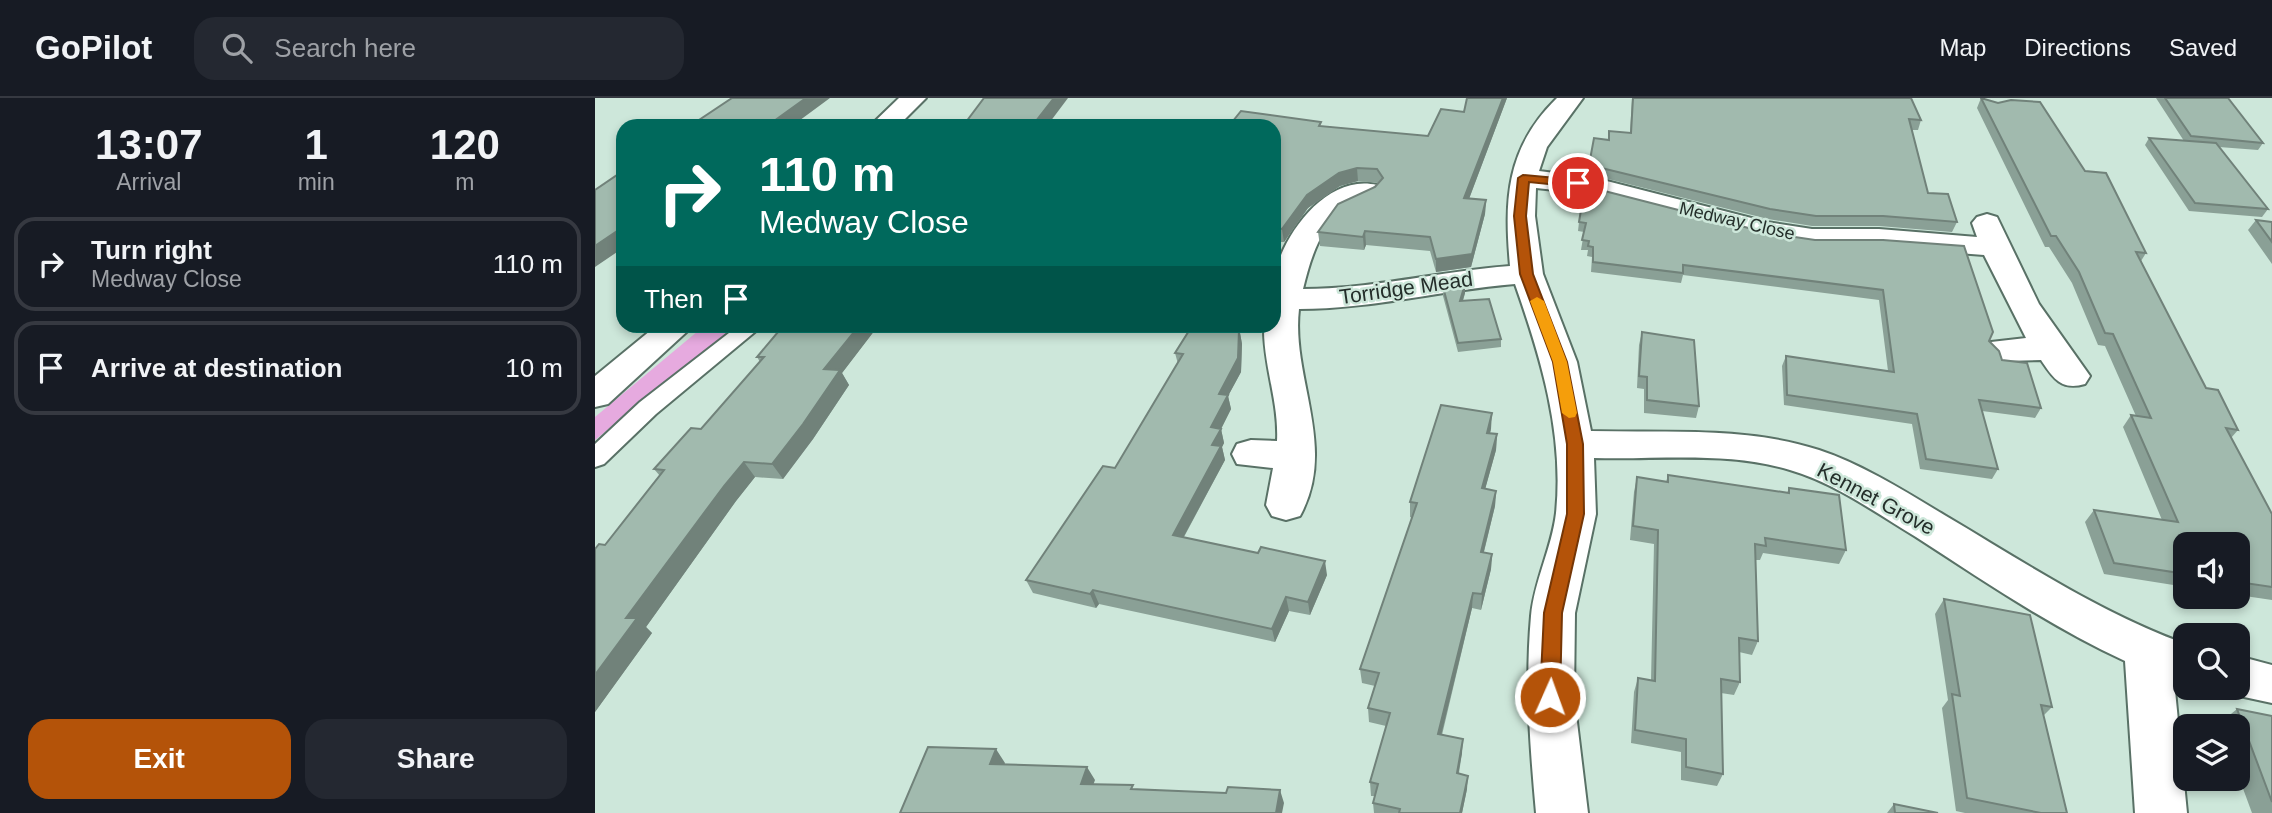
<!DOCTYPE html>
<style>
:root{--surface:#171b24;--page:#242831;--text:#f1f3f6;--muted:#9ea1a6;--line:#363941;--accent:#b45309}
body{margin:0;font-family:Arial,sans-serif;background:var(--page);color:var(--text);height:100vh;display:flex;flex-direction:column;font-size:26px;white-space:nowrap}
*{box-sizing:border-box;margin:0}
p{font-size:23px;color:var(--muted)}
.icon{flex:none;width:38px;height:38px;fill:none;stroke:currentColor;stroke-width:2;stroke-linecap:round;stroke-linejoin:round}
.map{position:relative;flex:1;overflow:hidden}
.side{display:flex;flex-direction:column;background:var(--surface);width:595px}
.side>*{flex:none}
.banner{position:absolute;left:21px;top:21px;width:665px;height:214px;border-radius:21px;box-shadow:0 4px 10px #0003;background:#00695c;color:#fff;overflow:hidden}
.buttons{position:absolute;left:1578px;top:434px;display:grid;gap:14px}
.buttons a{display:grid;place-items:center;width:77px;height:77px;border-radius:14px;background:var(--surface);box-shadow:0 4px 10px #0003;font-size:35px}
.pin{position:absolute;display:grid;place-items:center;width:60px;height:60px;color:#fff;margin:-30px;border:4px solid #fff;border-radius:50%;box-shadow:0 2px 7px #0007}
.me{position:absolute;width:77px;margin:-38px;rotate:2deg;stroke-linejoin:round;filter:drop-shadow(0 0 5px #0008)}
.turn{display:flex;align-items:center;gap:24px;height:147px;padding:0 28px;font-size:32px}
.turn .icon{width:91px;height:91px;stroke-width:2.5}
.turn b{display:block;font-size:49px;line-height:60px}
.then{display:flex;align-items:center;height:66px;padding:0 28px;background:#0003;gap:14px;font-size:26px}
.eta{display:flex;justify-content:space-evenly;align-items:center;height:119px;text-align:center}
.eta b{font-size:42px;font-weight:600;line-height:49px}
.primary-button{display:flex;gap:14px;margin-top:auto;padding:14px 28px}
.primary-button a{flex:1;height:80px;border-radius:21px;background:var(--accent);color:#fff;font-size:28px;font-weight:600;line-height:80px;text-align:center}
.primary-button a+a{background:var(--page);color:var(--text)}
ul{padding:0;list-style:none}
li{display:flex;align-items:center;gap:21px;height:94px;margin:0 14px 10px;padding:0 14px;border:4px solid var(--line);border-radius:21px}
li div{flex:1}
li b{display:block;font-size:26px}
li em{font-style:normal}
header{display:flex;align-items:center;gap:42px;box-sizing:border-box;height:98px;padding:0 35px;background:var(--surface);border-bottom:2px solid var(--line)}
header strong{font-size:33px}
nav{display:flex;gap:38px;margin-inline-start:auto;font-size:24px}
.search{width:490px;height:63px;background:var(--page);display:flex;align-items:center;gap:18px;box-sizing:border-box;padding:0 24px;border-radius:21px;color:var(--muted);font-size:26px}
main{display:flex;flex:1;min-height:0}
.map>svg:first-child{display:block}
.green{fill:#e6aadf}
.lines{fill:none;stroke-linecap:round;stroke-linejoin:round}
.service-casing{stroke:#597166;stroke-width:4}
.minor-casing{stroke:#597166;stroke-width:4}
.tertiary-casing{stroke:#597166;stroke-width:4}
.service{fill:#fff;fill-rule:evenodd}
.minor{fill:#fff;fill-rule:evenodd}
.tertiary{fill:#fff;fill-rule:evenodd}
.wall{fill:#8aa096}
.shaded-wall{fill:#71827a}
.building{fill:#a1baae;stroke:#71827a;stroke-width:2}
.route{fill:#b45309;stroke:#753606;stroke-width:2}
.slow{fill:#f59e0b}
.labels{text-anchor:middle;stroke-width:5;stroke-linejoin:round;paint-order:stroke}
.far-street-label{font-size:18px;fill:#242e2a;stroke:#cde7da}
.street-label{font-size:21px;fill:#242e2a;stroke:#cde7da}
</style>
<header>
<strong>GoPilot</strong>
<div class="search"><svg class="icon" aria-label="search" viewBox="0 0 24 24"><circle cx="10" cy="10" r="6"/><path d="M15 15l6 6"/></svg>Search here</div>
<nav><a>Map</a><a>Directions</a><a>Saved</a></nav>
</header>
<main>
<section class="side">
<div class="eta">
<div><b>13:07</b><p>Arrival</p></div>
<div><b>1</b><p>min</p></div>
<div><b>120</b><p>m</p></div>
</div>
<ul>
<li><svg class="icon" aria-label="right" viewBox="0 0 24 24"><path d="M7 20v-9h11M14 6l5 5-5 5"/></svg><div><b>Turn right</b><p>Medway Close</p></div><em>110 m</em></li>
<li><svg class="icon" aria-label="arrive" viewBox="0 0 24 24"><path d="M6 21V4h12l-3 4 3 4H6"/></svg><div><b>Arrive at destination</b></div><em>10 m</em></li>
</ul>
<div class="primary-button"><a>Exit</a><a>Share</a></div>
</section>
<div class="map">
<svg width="1677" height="715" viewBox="0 0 1677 715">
<rect width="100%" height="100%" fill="#cde7da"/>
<path class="green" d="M109,228h33l-142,114v-23z"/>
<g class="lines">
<g class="service-casing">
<path id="service" d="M143,228h24l-106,88 -52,50 -9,3v-23l45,-42z"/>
</g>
<g class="minor-casing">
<path id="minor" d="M962,0h26l-36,49 -8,24 56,7 172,44 45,7h67l98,8 -5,-14 5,-6 10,-3 10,3 42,87 51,72 -5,8c-24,7 -32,-6 -44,-24l-38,1 -12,-3 -5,-8 5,-8 35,-4 -42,-83 -105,-8h-67l-46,-7 -172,-46 -58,-6 -1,28 8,58 34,88 14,69c77,2 154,-5 228,19 45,15 87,42 127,66 78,46 154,97 240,128v40l-12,-4 13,133h-52l-10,-152c-74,-34 -141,-80 -209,-124 -40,-24 -81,-54 -126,-67 -63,-19 -131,-10 -196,-12l2,56 -21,99 -1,84 14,116h-52c-6,-66 -11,-130 -5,-197 3,-35 21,-68 25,-103 8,-79 -15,-155 -41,-229 -73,6 -143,25 -216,25 -8,69 39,138 1,207l-14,4 -14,-4 -6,-11 7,-37 -36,-4 -5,-10 5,-10 14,-4 26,1c2,-38 -13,-74 -13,-111v-4h10c0,-16 -2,-34 0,-49 9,-43 53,-104 103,-92l4,6c-7,11 -23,11 -34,17 -27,17 -37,52 -44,81 70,0 138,-18 207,-23 -6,-67 -4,-118 47,-168z
M1643,558l34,9v38l-51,-11 -1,-4h18z"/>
</g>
<g class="tertiary-casing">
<path id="tertiary" d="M304,0h27l-28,28h-28z
M61,228h37l-85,78 -13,3v-31z"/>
</g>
<use href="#service" class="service"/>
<use href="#minor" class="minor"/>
<use href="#tertiary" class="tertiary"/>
</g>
<path class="wall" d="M912,0l-38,101 17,1 -1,14 -14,53 -35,5 -6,-21 -64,-6 -2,5 -44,-4 -2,-14 60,-49 -20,-2 -18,5 -32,22 -24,34h-6l-3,4 2,12 -3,11v-143h47l107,10 36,-24z
M1037,0h279l10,22 -3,10h-6l16,63 29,29 -5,10 -73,-6h-67l-44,-7 -180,-45 1,-9 19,-25 22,-7z
M1386,0l104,73 61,82 -5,8 65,127 32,42 -7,8 41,76v86l-34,-5v-51h-52v43l-82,-13 -19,-52 9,-12 68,10 -39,-93 8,-12 5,1 -31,-70 -7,-1 -26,-62 -23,-36h-4l-68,-139z
M1561,0h72l35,45 -5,7 -39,-3 49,62 -6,8 -73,-6 -44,-66 4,-7 35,3z
M1661,122l16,2v42l-24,-34z
M984,124l189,11 221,108 13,19 39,48 -6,10 -53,-7 16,58 -6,10 -72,-10 -8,-45 -128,-19 -2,-39 4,-10 102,15 -9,-71 -196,-25 -2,8 -90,-11 1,-15 -5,-1 1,-6h-7l3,-18 -6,-1z
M848,189l22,6 -2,8 38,38v8l-43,5 -15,-56z
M188,228h95l-36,47 7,12 -36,54 -30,40 -28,-2 -19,24 -90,126 6,6 -57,79 10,-167 55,-69 -6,-7 47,-40 59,-67 -3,-5z
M575,228h75l-5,7 2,11 -1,28 -13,24 3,13 -10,20 3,14 -2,4 3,13 -41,77 143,38 -17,40 -21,-4 -14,31 -176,-38 -3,4 -63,-15 -7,-13 89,-112 63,-104 -3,-11 14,-23 -18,-2z
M1047,234l57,74 -3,12 -52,-5v-24l-7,-1 2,-43z
M896,331l-1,4 7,1 -1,16 -11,39 11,2 -1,15 -11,46 8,2 -1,15 -10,41 -9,-2 -30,127 20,18 -3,20 8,16 -5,24h-88l-1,-10 2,-7h-4l-1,-14 16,-56 -17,-4 -1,-14 7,-22 -13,-3 -2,-14 52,-151 -2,-1v-15z
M1073,377l119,18 2,-5 57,62 -7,14 -76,-11 -3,7h-5l3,81 -6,14 -13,-3 1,30 -6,13 -13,-2 2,81 -6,12 -36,-6v-28l-50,-9 3,-51 4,-14 13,3 3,-137 -24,-4 4,-48 3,-15 29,5z
M1349,501l108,108 -9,9 24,97h-102l-9,-2 -14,-103 6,-8 -13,-86z
M1642,611l35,7v97h-20l-14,-38v-49h-17l-1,-3z
M1299,706l44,9h-51z"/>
<path class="shaded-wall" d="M211,0h24l-38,28h-25z
M459,0h14l-21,28h-15z
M908,0h4l-43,114v-14z
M762,70l1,13 -18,5 -32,22 -24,34 -2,-13 25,-34 32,-22z
M891,102l-1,14 -14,53 -35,5v-13z
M28,129v21l-28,19v-21z
M681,130l2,14 -3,4 2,12 -3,11v-37z
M770,133l1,14 -2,5 -1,-13z
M870,186v9l-5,16v-8z
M263,228h20l-36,47 7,12 -36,54 -30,40 -11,-15 52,-95z
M639,228h11l-5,7 2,11 -1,28 -13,24 3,13 -10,20 3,14 -2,4 3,13 -48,89 -4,-14 39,-90 -1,-18 8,-33 12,-64z
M897,315l-1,16 -5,19 1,-15z
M902,336l-1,16 -15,54 1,-16z
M149,364l11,15 -19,24 -90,126 6,6 -57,79v-37l31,-57 98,-132z
M901,393l-1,15 -15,61 1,-15z
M897,456l-1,15 -10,41 1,-16z
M730,463l2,14 -17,40 -2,-13z
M498,492l6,14 -3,4 -6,-14z
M878,495l-1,15 -34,140v-14z
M691,499l3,14 -14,31 -3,-13z
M868,641l-1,14 -6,33 1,-13z
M401,651l9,14 -5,15 -10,-14z
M492,669l8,13 -6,17 -8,-13z
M873,678l-1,13 -5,24h-2z
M685,692l4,13 -2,10h-6z"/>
<path class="building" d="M137,0h74l-39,28h-77z
M389,0h70l-22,28h-69z
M872,0h36l-39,100 22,2 -14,54 -36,5 -6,-22 -65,-6 -2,6 -45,-5 20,-28 37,-17 8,-9 -6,-9 -20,-1 -18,5 -32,22 -25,34 -6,-1 -2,4v-106h-45l12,-15 80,11 -2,4 109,10 13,-27 23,3z
M1038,0h278l10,22 -12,-1 19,74 20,1 9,28 -74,-6h-67l-46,-7 -181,-44 5,-27 15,2v-9l22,2z
M1386,0l17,5 13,-3 29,2 45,69 21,2 40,80 -10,-1 70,136 12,2 20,40 -12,-2 46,86v73l-34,-5v-38h-52v30l-72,-11 -20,-53 84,12 -47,-107 20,3 -38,-84 -8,-1 -26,-61 -23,-36h-5z
M1570,0h63l35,45 -72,-7z
M1554,40l67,5 52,66 -73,-6z
M28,73v56l-28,19v-56z
M990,88l183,47 47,7h68l81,6 29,86 -4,9 10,10 3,9 25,3 14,45 -62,-8 19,69 -72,-10 -9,-45 -130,-19 -1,-39 108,16 -11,-82 -200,-25v8l-90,-11v-15l-5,-1 1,-5 -7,-1 4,-17 -7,-1z
M1661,122l16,2v20z
M870,186l-5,17 29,-2 12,40 -43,4 -15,-56z
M188,228h76l-35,43 16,1 -37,54 -31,40 -28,-2 -20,24 -98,132h11l-42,57v-126l4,-5 6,1 59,-75 -10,-1 37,-41 10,1 63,-72h-7z
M597,228h42l-3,4h8l-1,28 -19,36 9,1 -17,32 10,2 -9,16 9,1 -48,89 85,18 3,-6 64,14 -17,41 -22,-5 -14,32 -179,-39 -3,4 -64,-14 77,-114 12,2 68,-114 -8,-1z
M1047,234l52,8 5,66 -52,-6v-23l-8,-1z
M846,307l51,8 -5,20 10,1 -15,54 14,3 -15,61 11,2 -10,40 -9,-1 -35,141 25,5 -6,34 11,3 -8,37h-61l1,-4 -27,-6 5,-19 -8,-2 20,-69 -22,-5 11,-35 -19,-4 57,-166 -7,-1z
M1073,377l121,18v-5l50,7 7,55 -81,-12 1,8 -11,-2 3,97 -19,-3 1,44 -19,-3 2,95 -37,-7v-28l-51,-9 3,-52 17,3 3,-151 -25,-4 4,-49 31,5z
M1349,501l86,16 22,92 -11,-2 26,108h-26l-74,-15 -15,-104 8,2z
M1642,611l35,7v86z
M333,649l68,2 -6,15 97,3 -6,17 52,1 -2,4 95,4 2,-6 52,3 -4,23h-376z
M1299,706l44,9h-43z"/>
<path class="route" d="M928,77l55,5 6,3 -6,4 -49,-5 -3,34 7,58 34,88 16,82 1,70 -22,99 -2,84 -3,6 -7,3 -7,-3 -3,-6 4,-84 23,-99v-70l-14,-82 -33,-88 -6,-58 4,-38z"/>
<path class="slow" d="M942,199l7,4 23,61 10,51 -2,4 -6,1 -7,-5 -9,-51 -23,-61z"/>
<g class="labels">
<g class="far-street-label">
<text transform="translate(1142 123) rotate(13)" y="6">Medway Close</text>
</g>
<g class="street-label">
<text transform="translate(811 190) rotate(-8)" y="7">Torridge Mead</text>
<text transform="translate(1281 401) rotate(28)" y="7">Kennet Grove</text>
</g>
</g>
</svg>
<div class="buttons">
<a><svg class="icon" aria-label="sound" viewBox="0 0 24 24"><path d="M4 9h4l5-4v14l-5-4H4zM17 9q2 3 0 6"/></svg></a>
<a><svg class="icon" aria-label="search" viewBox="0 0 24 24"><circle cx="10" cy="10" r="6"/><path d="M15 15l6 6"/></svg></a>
<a><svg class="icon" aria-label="layers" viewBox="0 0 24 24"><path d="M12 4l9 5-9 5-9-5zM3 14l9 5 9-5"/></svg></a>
</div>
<div class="pin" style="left:983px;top:85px;background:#d93025"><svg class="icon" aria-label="arrive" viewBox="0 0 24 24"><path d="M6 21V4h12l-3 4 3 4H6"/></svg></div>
<svg class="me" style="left:955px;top:599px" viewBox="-20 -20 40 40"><circle r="17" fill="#b45309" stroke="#fff" stroke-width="3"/><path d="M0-11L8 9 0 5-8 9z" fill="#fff"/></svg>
<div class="banner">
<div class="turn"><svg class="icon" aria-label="right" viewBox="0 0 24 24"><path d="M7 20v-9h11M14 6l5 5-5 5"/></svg><div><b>110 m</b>Medway Close</div></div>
<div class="then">Then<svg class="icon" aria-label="arrive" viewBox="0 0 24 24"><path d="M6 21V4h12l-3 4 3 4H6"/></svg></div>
</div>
</div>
</main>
